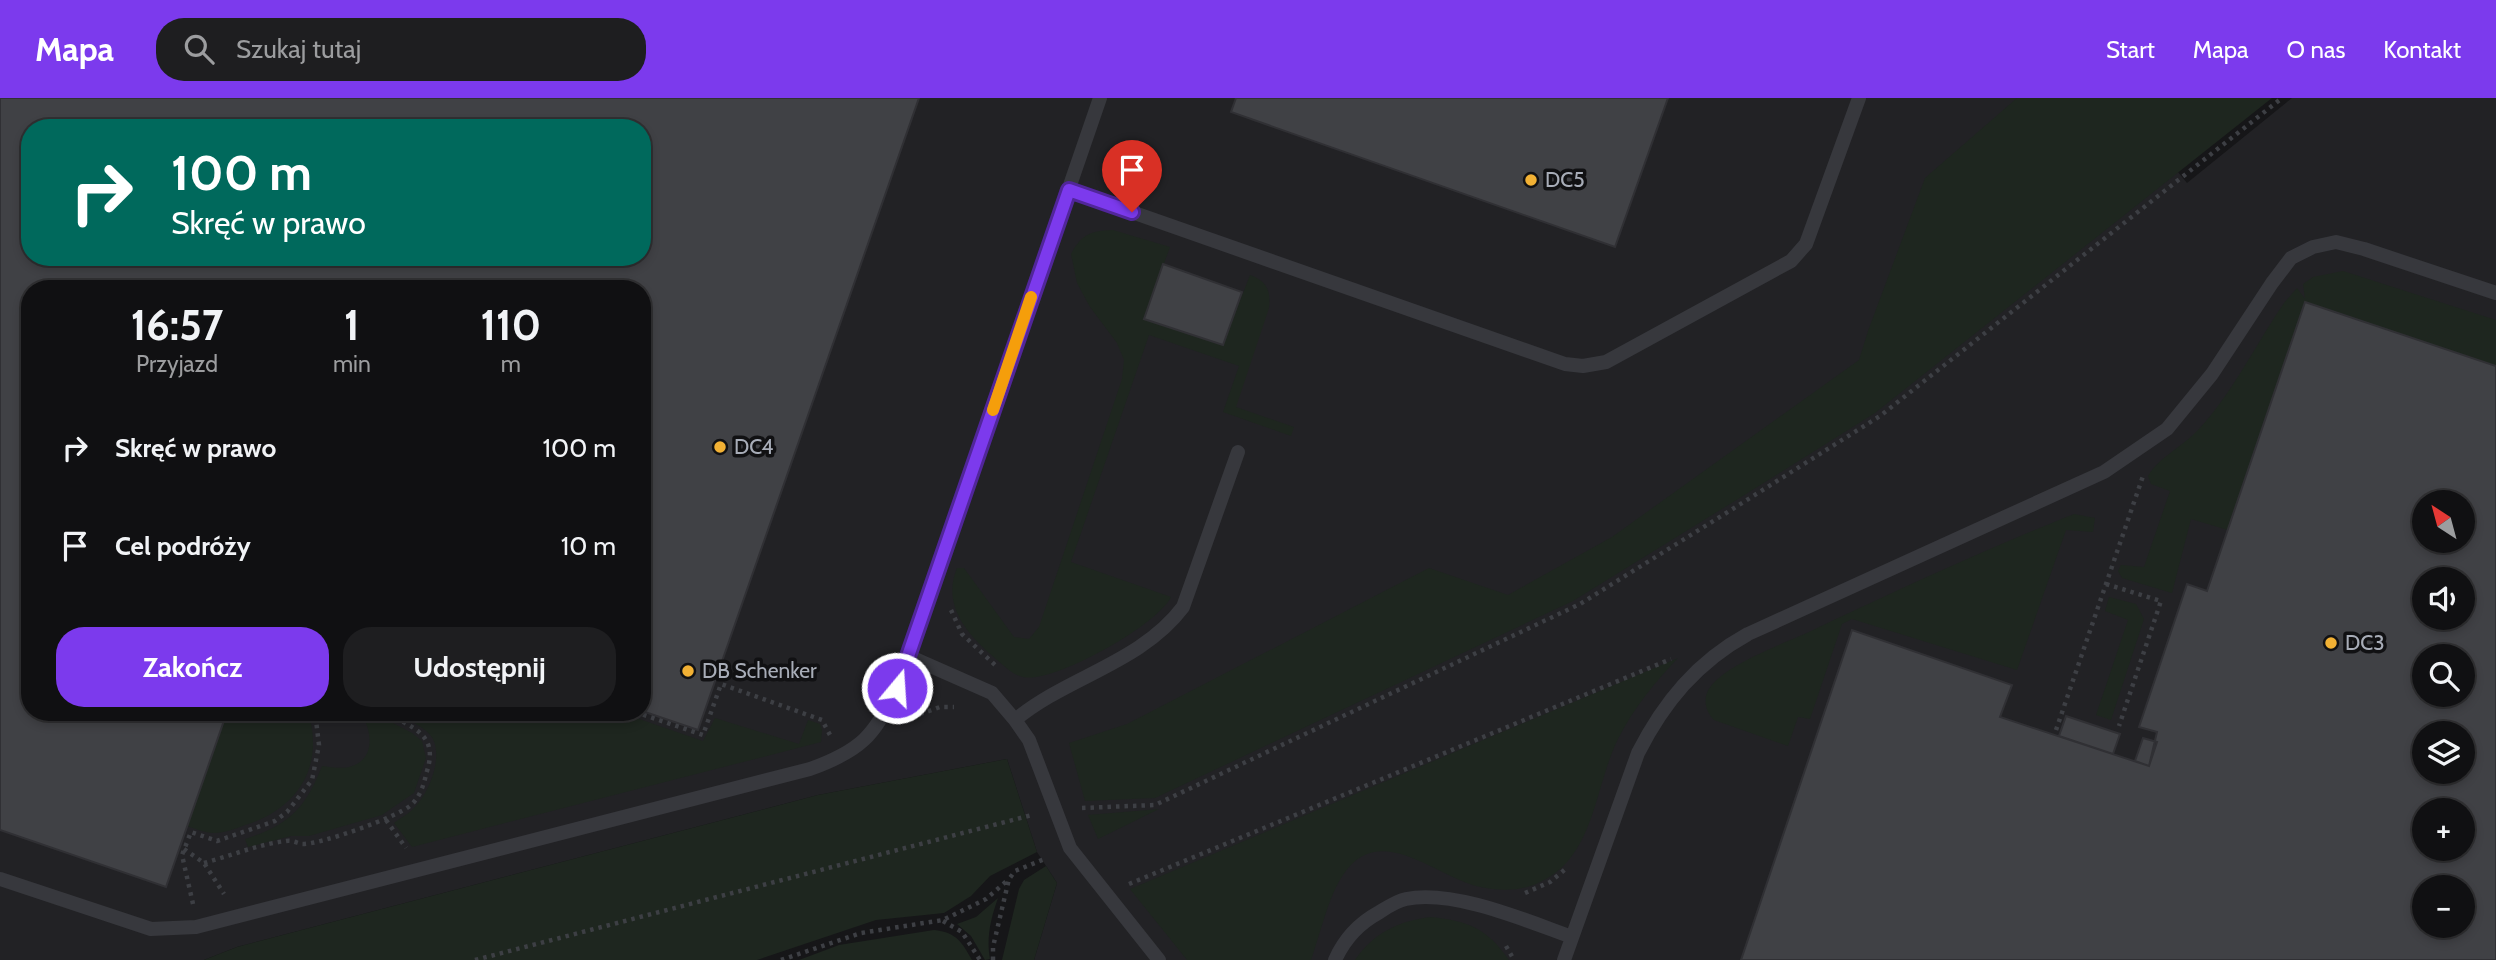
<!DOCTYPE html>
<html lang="pl">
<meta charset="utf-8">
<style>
:root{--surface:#101012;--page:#1e1e20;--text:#f1f3f6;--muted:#9c9d9f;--line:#303032;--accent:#7c3aed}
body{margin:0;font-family:Cabin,sans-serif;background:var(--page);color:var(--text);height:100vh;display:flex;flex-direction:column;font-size:26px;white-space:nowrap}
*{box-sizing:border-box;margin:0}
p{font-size:23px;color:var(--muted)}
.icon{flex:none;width:38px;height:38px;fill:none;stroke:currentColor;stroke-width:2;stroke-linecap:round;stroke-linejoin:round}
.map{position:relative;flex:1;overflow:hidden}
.details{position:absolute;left:21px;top:182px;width:630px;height:441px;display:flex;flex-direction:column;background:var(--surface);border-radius:28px;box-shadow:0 4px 10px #0003,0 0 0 2px var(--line)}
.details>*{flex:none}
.hud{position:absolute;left:21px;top:21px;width:630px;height:147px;border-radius:28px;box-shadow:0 4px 10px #0003,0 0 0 2px var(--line);background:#00695c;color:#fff;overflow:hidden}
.needle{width:46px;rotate:324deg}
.tools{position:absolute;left:2412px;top:392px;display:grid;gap:14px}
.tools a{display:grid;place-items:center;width:63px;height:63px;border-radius:50%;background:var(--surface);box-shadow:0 4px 10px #0003,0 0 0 2px var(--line);font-size:35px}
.pin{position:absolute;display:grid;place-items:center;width:60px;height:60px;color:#fff;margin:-72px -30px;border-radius:50% 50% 50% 0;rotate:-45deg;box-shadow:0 0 7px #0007}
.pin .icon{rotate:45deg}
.me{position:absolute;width:77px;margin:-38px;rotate:18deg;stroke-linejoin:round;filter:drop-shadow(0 0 5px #0008)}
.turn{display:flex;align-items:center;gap:24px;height:147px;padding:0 35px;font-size:32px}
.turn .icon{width:91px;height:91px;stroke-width:2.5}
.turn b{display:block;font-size:49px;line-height:60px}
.eta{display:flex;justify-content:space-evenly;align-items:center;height:119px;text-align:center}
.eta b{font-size:42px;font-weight:700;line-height:49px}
.action{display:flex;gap:14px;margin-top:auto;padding:14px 35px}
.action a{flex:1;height:80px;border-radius:28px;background:var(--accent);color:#fff;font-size:28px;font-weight:700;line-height:80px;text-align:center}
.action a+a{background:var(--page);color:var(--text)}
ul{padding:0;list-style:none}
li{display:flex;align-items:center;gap:21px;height:98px;padding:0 35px}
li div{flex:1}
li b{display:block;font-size:26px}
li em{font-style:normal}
header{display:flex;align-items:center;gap:42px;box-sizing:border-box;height:98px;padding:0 35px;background:var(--accent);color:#fff}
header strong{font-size:33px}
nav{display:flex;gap:38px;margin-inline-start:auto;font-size:24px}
.search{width:490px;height:63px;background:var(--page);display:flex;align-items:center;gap:18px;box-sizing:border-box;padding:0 24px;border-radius:28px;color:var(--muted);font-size:26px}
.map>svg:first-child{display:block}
.built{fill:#222225;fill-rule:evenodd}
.green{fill:#1e261f}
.building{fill:#404145;stroke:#303034;stroke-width:2;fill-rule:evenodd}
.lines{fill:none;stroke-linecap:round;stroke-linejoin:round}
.path{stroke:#3d3f44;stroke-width:4.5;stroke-dasharray:3.5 5;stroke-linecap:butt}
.lane{stroke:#37383d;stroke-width:14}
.route-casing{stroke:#51269a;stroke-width:18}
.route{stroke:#7c3aed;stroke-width:12}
.slow{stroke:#f59e0b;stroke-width:12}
.poi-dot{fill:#f2b134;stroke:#111113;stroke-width:2.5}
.labels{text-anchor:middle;stroke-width:7;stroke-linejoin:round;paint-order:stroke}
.poi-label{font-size:21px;fill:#a8adb8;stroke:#111113;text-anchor:start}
</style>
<header>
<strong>Mapa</strong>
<div class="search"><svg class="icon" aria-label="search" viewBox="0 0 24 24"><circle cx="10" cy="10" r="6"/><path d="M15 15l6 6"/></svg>Szukaj tutaj</div>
<nav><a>Start</a><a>Mapa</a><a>O nas</a><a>Kontakt</a></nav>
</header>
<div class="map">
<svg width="2496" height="862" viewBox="0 0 2496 862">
<rect width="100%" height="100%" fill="#161618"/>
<path class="built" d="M0,0h2117l70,85 105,-85h204v862h-1462l23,-77 -20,-31 -30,-93 -189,36 -581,152 -33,13h-204zM30,30h612v129h-612zM30,191h612v423h-612zM2424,404h38v39h-38zM2424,481h38v39h-38zM2424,558h38v39h-38zM2424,635h38v39h-38zM2424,712h38v39h-38zM2424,789h38v39h-38z"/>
<path class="green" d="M2017,0h255l-397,315 -137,86 -165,102 -418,197 -70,3 -16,-58 58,-19 302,-156 79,27 104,-58 247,-177 9,-29 57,-153z
M1113,132l57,17 -26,72 79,26 27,-70c17,6 21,16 19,33l-33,99 58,20 -3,9 -68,-24 16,-46 -90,-31 -78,227 100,35c-13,28 -118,87 -148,80 -10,-2 -19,-11 -27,-18 -27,-23 -55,-52 -39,-91h7l50,69 15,2 10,-12 83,-248 2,-19 -7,-17 -27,-36 -13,-24 -6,-29c11,-20 19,-23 42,-24z
M2343,173l153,49v46l-191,-64 -77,228 -37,-11 -19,74 -50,-15 -4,-7 3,-6 23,2 26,-76 -19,-7 -3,-8c11,-19 36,-30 51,-47 34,-37 57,-85 85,-126l13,-15 8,11 -2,-15 10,-7z
M2074,416l21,4 -2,14 -27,-2 -49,140 -165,-51 -10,5 -32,95 -12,-2 -10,29 -74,-26c-9,-9 -12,-23 -3,-34 17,-22 71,-42 98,-54 88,-42 175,-82 265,-118z
M2109,499l27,7 8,15 -33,101 -15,-5 32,-95 -23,-9z
M1678,560c-23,24 -45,51 -60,81 -24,48 -23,120 -80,144 -19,9 -42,8 -62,3 -43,-12 -98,-65 -133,-11 -15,22 -23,60 -32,85h-124l-57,-71z
M227,614h81c17,54 -10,97 -63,113 -10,4 -20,8 -31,8 -9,0 -18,-4 -27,-7z
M360,614h12l40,21 10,8 4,17 -12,35 -32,22 -73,21h-18l-43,11 -3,-8c44,-14 60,-30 77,-73 8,1 19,3 27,1 28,-7 23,-38 11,-55z
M392,614h227l84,29 12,-23 84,26 9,-24 12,4 2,6 -1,12 -409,105 -18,-24c6,-5 13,-8 18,-13 16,-14 31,-51 21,-71 -7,-13 -28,-20 -41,-27z
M1007,661l30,93 -47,24 -19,20 -27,17 -68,7 -119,40h-553l33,-13 581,-152z
M1159,711l-61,30 -10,-24z
M1046,768l11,17 -23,77h-32l17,-71 5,-9z
M998,800c-7,20 -12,39 -8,61l-5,1 -14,-24 -14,-12 19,-7z
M1431,819c37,4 56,11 78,43h-154c19,-27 43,-39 76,-43z
M934,832c22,2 28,12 38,30h-173l40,-15z"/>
<path class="building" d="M0,0h919l-221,632 -56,-19v-422h-612v423h197l-61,175 -166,-57zM30,30h612v129h-612z
M1236,0h432l-53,149 -384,-135z
M1163,166l79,28 -19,53 -79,-26z
M2305,204l191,64v594h-755l111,-330 160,55 -12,32 149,49 8,-34 -18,-5 48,-143 20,7zM2424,404h38v39h-38zM2424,481h38v39h-38zM2424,558h38v39h-38zM2424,635h38v39h-38zM2424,712h38v39h-38zM2424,789h38v39h-38z
M2066,618l54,18 -7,20 -54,-18z
M2143,640l14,4 -8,24 -14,-5z"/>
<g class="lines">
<path class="path" d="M2106,486l55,17 -42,125
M951,512l11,24 33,31
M635,614l68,23 18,-51 101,36 8,15
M912,619l28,-10h14
M2056,632l87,-254
M1082,710l73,-3 425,-201 151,-94 149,-94 402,-318
M386,722l20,28
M184,751l20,14 20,31
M204,765c26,-7 55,-19 82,-22 6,-1 11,2 16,3 17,1 96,-27 109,-39 10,-9 13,-22 16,-34 12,-38 -16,-44 -44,-59
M1129,786l542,-225
M1525,795l25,-11 18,-15
M193,806l-11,-49 9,-23 26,9 58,-20 12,-9 25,-32 7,-35 -4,-33
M943,823l19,11 18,28
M1506,848l8,14
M475,862l557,-145
M781,862l80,-27 82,-13 43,-21 23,-20
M993,862v-13l16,-68 6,-8 32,-13"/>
<path class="lane" d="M1069,92l496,174 18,2 23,-4 185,-101 15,-17 53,-146
M908,558l84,37 23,27 14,20 41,108 89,112
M1015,622c51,-43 126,-57 168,-113l55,-155
M0,781l151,50 45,-2 614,-158c50,-18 65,-33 87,-81l203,-590
M1335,862c9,-20 23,-36 43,-47 8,-5 18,-12 28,-14 47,-10 121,22 166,38
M1564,862l74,-207c26,-51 59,-91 110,-119l356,-162 63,-43 45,-55 60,-91 19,-25 22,-11 23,-5 28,7 132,44"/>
</g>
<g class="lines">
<g class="route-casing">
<path id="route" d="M897,590l172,-498 63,22"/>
</g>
<use href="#route" class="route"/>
<path class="slow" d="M993,312l38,-113"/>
</g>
<g class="poi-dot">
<circle cx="1531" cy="82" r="7"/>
<circle cx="720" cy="349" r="7"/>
<circle cx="2331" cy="545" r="7"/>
<circle cx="688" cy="573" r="7"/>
</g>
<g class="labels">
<g class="poi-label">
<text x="1545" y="89">DC5</text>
<text x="734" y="356">DC4</text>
<text x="2345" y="552">DC3</text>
<text x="702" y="580">DB Schenker</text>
</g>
</g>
</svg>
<div class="tools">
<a><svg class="needle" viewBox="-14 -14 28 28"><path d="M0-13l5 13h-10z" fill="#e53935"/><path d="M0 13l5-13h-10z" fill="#9c9d9f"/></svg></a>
<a><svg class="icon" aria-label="sound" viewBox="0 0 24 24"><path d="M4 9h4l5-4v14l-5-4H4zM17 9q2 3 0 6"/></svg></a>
<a><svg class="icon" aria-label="search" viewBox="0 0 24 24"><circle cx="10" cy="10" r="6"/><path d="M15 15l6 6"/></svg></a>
<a><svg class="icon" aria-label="layers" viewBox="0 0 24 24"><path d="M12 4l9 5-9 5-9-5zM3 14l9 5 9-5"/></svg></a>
<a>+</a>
<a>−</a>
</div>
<div class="pin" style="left:1132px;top:114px;background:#d93025"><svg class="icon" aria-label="arrive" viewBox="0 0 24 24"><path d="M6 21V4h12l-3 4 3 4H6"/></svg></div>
<svg class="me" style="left:897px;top:590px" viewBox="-20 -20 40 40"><circle r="17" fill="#7c3aed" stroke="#fff" stroke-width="3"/><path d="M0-11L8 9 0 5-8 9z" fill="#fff"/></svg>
<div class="hud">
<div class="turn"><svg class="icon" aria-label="right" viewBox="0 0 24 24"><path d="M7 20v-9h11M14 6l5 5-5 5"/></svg><div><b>100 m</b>Skręć w prawo</div></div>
</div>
<section class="details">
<div class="eta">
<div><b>16:57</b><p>Przyjazd</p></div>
<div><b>1</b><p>min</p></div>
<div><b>110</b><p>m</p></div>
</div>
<ul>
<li><svg class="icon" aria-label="right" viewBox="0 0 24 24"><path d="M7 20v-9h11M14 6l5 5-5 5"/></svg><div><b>Skręć w prawo</b></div><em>100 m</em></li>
<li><svg class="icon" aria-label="arrive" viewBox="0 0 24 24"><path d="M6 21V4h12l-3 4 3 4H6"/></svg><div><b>Cel podróży</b></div><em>10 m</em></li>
</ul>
<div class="action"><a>Zakończ</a><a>Udostępnij</a></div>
</section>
</div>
